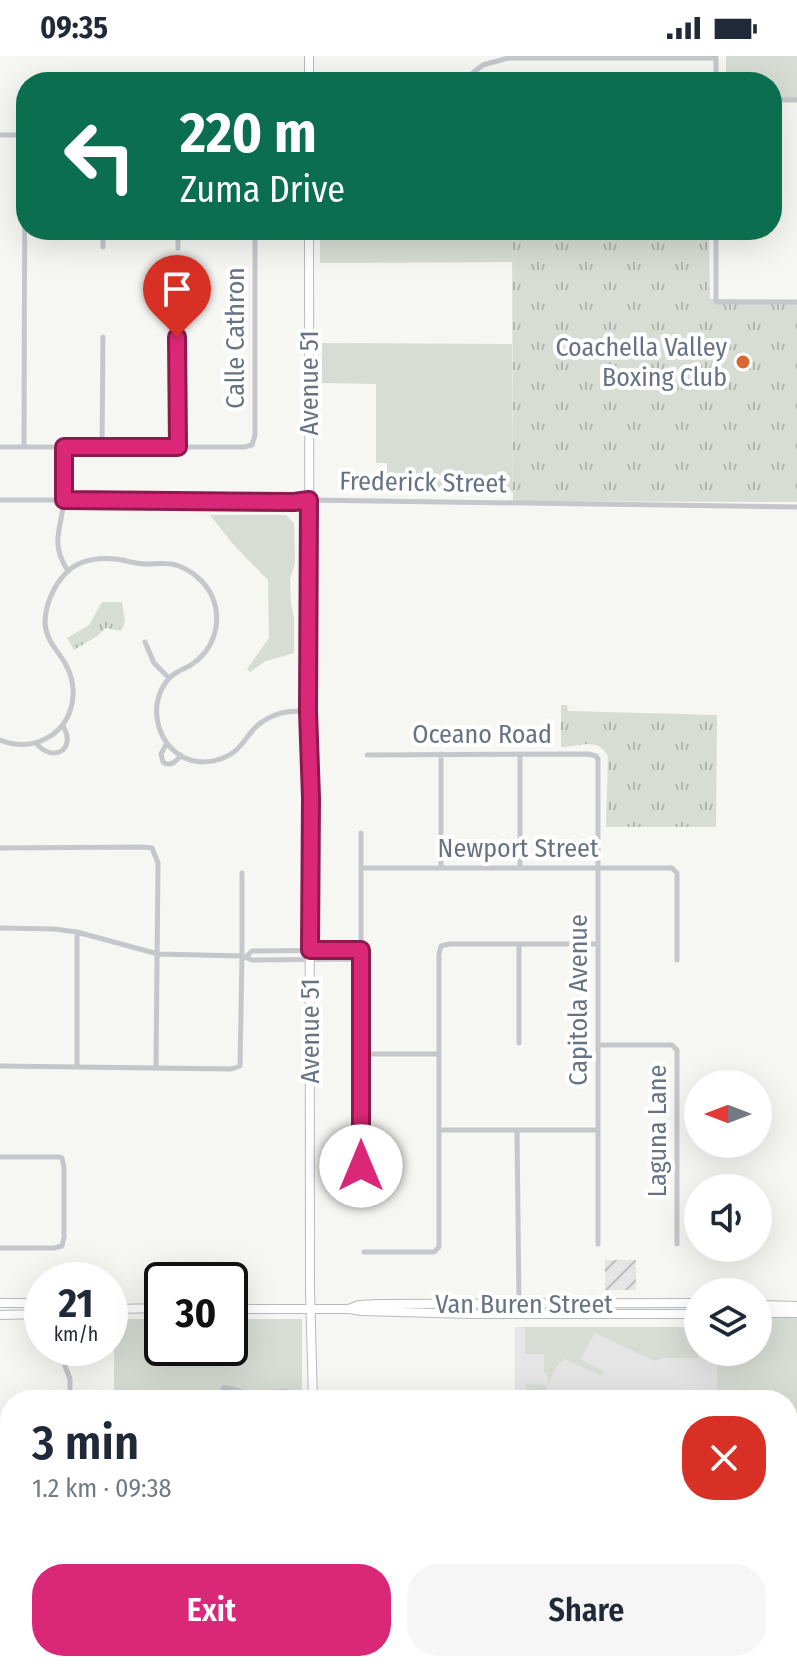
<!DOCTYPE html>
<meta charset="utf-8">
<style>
:root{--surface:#fff;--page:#f6f6f7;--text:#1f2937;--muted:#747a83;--accent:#db2777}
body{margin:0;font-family:"Fira Sans Condensed",sans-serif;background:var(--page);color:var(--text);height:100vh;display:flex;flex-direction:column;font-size:30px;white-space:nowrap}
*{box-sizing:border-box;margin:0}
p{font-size:26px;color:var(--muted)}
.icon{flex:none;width:44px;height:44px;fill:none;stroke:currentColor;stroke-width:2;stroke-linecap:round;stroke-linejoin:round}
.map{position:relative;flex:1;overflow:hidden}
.drawer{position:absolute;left:0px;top:1334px;width:798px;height:282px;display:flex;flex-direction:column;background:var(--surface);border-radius:32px 32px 0 0;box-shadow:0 8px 32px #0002}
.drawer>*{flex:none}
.hud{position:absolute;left:16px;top:16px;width:766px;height:168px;border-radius:32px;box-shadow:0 8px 32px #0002;background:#0b6e4f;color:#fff;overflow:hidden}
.needle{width:52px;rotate:270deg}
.controls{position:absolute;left:684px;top:1014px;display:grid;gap:16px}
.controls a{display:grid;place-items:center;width:88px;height:88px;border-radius:50%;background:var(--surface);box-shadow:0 8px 32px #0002;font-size:40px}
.speed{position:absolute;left:24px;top:1206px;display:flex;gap:16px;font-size:40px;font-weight:700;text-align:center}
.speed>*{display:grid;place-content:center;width:104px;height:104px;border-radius:50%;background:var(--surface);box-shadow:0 8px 32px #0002;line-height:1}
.speed small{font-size:20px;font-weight:400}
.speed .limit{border:4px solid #111;border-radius:12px;background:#fff;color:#111}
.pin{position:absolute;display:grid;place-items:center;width:68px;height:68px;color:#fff;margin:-82px -34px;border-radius:50% 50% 50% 0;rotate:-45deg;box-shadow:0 0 8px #0007}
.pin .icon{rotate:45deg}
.me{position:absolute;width:88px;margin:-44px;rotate:0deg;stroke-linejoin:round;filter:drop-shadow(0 0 6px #0008)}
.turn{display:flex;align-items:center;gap:28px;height:168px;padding:0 32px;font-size:36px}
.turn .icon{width:104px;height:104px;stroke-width:2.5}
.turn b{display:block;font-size:56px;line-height:68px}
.round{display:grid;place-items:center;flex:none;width:84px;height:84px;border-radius:32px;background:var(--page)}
.head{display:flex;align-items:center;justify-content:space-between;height:136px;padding:0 32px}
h1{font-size:48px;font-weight:600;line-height:60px}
.cta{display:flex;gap:16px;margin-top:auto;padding:16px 32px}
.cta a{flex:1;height:92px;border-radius:32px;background:var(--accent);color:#fff;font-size:32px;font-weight:600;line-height:92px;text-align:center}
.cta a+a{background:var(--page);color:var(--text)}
.status{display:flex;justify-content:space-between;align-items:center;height:56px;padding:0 40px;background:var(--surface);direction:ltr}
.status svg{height:22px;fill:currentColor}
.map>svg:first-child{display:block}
.built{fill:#e4e5e4}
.industrial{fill:url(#industrial-furrows)}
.grass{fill:#d7ddd4}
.park{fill:url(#park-tufts)}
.water{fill:url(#water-ripples)}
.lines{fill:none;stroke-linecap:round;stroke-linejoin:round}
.secondary-casing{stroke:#b7babf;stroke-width:10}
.street{stroke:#c5c7cb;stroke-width:5}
.secondary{stroke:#fff;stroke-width:8}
.route-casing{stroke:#8e194d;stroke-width:20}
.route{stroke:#db2777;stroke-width:14}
.poi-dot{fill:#d96830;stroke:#fff;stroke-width:3}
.labels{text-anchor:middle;stroke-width:8;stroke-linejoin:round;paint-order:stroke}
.street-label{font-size:26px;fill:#677382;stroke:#fff}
.poi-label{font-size:26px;fill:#677382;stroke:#fff;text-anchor:end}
</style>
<div class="status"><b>09:35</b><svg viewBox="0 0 49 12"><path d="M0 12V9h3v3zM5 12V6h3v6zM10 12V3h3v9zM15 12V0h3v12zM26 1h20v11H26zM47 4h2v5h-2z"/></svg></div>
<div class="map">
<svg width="797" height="1615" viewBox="0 0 797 1615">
<defs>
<pattern id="industrial-furrows" width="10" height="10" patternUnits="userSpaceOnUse" patternTransform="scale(2)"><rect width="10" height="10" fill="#e4e5e4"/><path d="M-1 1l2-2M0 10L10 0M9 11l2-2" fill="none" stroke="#bdbebe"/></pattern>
<pattern id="park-tufts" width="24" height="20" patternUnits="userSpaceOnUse" patternTransform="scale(2)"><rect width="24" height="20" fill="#d7ddd4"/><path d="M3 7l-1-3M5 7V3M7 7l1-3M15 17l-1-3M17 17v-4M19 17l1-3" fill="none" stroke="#b2b8b1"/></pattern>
<pattern id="water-ripples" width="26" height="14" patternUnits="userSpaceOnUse" patternTransform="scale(2)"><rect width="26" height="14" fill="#bcc4ca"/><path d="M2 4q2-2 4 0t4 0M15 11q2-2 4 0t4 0" fill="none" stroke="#9da4a9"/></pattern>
</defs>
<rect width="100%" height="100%" fill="#f6f6f3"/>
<path class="built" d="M515,1271h183v25h19v48h-202z"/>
<path class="industrial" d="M605,1204h31v30h-31z"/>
<path class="grass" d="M726,0h71v42h-25v-16h-46z
M320,174h192v32l-192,1z
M322,287l190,1 1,148 -126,1v-30h-11v-79l-54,-1z
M210,459h76l8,8 1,39 -5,18 1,24 3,13v36l-28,8 -16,11 -3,-3 22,-31 -1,-58 -36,-37z
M758,1260h39v355h-281v-9h272v-262h-71v-48h41z
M114,1263h48v29h68v-29h72v81h-188z
M525,1271h166l7,7v24h-35l-9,3 -59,-28 -15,26 24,12 -2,5 -38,-17 -7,7 -9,18 -1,-11h-3v-19h-19z
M526,1328l19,1 2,2 -4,13h-17z
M113,1606h196v9h-196z"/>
<path class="park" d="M512,174h197l1,69 87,1v202l-284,-1z
M102,546h20l3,20 -4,9 -15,-3 -9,8 -23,14 -7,-12 22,-13z
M561,649h6l1,6 149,4 -1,112h-110l2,-71c-12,-20 -28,-9 -47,-9z"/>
<path class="water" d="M223,1329l13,2 13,5 36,-3 4,1 2,10h-65l-6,-6v-5z"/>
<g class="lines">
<g class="secondary-casing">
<path id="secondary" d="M309,0v26
M309,174l1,1060 3,110
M0,1247h42
M758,1249l39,1
M351,1252l8,-3 20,-1 319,-1
M230,1253h120l11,2 112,3h225
M110,1255l5,-2 47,-1
M758,1257h39
M0,1259l42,-1
M315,1606v9"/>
</g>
<path class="street" d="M716,0v26
M461,26l22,-17 25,-7h208
M772,44h25
M0,79h26
M103,174v17
M716,174v72h81
M178,192v-18
M177,281l1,110
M24,390l1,-311
M0,391h244l8,-2 3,-10v-205
M64,391c0,17 0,34 0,51 -2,31 -15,44 4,73
M102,391l1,-110
M0,444h309l488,7
M145,586l9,21 15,15
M0,684c18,7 36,6 52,-5 22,-16 27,-46 14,-70 -8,-15 -20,-24 -21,-42 0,-18 9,-38 21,-50 15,-15 37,-16 56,-13 8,2 16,4 24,4 11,0 20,-2 30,1 15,5 29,16 36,31 11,26 2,54 -21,69 -9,5 -19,8 -25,17 -17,24 -10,58 15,74 19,11 47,6 61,-12 8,-10 13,-19 25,-25 13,-8 26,-8 41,-8
M36,687c17,21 41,6 27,-17
M167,687l-6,11 2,8c7,5 13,0 18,-7
M441,698v114
M520,698v114
M367,699l221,-1 8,2 2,3v485
M361,777v333
M0,792l143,-1 9,1 6,15 -2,205
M361,812h311l5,5v87
M0,872l54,1 23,3 81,22 84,2v-83
M519,888v99
M246,901l6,-6 109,-1
M598,989h74l5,5v194
M361,998h78
M0,1010l231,3 9,-3 2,-110 10,4 109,-1
M77,1011v-135
M439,1074h159
M517,1074l2,175
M0,1101h59l3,1 2,9v70l-2,9 -8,2h-54
M364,1196h70l5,-5v-293l2,-8 8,-2h149
M65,1310l5,13v21
M0,1411h10
M0,1613h55l14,-7"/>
<use href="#secondary" class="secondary"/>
</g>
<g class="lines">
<g class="route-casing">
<path id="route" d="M177,281l1,110h-114v53l230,2 15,-2 -1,211 3,87 -1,152h51v216"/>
</g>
<use href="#route" class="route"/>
</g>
<circle class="poi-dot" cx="743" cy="306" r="8"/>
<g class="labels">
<g class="street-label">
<text transform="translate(235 282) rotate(-90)" y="9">Calle Cathron</text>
<text transform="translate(309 327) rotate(-90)" y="9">Avenue 51</text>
<text transform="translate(423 426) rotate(1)" y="9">Frederick Street</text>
<text x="482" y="687">Oceano Road</text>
<text x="518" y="801">Newport Street</text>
<text transform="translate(578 944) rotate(-90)" y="9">Capitola Avenue</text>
<text transform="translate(310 975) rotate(-90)" y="9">Avenue 51</text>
<text transform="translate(657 1075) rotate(-90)" y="9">Laguna Lane</text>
<text x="524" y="1257">Van Buren Street</text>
</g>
<g class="poi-label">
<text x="727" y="300">Coachella Valley<tspan x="727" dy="30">Boxing Club</tspan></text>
</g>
</g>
</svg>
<div class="controls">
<a><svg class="needle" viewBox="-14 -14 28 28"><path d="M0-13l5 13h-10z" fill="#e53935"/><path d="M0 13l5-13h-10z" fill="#747a83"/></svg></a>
<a><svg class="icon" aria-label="sound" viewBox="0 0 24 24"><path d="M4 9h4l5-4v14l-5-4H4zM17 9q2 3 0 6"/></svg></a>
<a><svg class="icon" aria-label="layers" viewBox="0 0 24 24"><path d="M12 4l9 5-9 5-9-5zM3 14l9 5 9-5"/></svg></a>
</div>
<div class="speed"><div>21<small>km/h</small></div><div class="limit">30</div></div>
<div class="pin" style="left:177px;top:281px;background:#d93025"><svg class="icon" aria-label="arrive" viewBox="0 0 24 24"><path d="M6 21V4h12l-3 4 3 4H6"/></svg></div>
<svg class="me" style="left:361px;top:1110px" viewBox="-20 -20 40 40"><circle r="19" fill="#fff"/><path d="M0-13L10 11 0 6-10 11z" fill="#db2777"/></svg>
<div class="hud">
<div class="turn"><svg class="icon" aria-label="left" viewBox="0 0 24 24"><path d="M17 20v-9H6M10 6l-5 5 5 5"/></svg><div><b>220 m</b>Zuma Drive</div></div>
</div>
<section class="drawer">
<div class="head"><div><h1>3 min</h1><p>1.2 km · 09:38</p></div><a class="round" style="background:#d93025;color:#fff"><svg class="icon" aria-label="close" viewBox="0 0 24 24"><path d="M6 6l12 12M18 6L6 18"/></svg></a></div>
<div class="cta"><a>Exit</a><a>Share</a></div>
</section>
</div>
